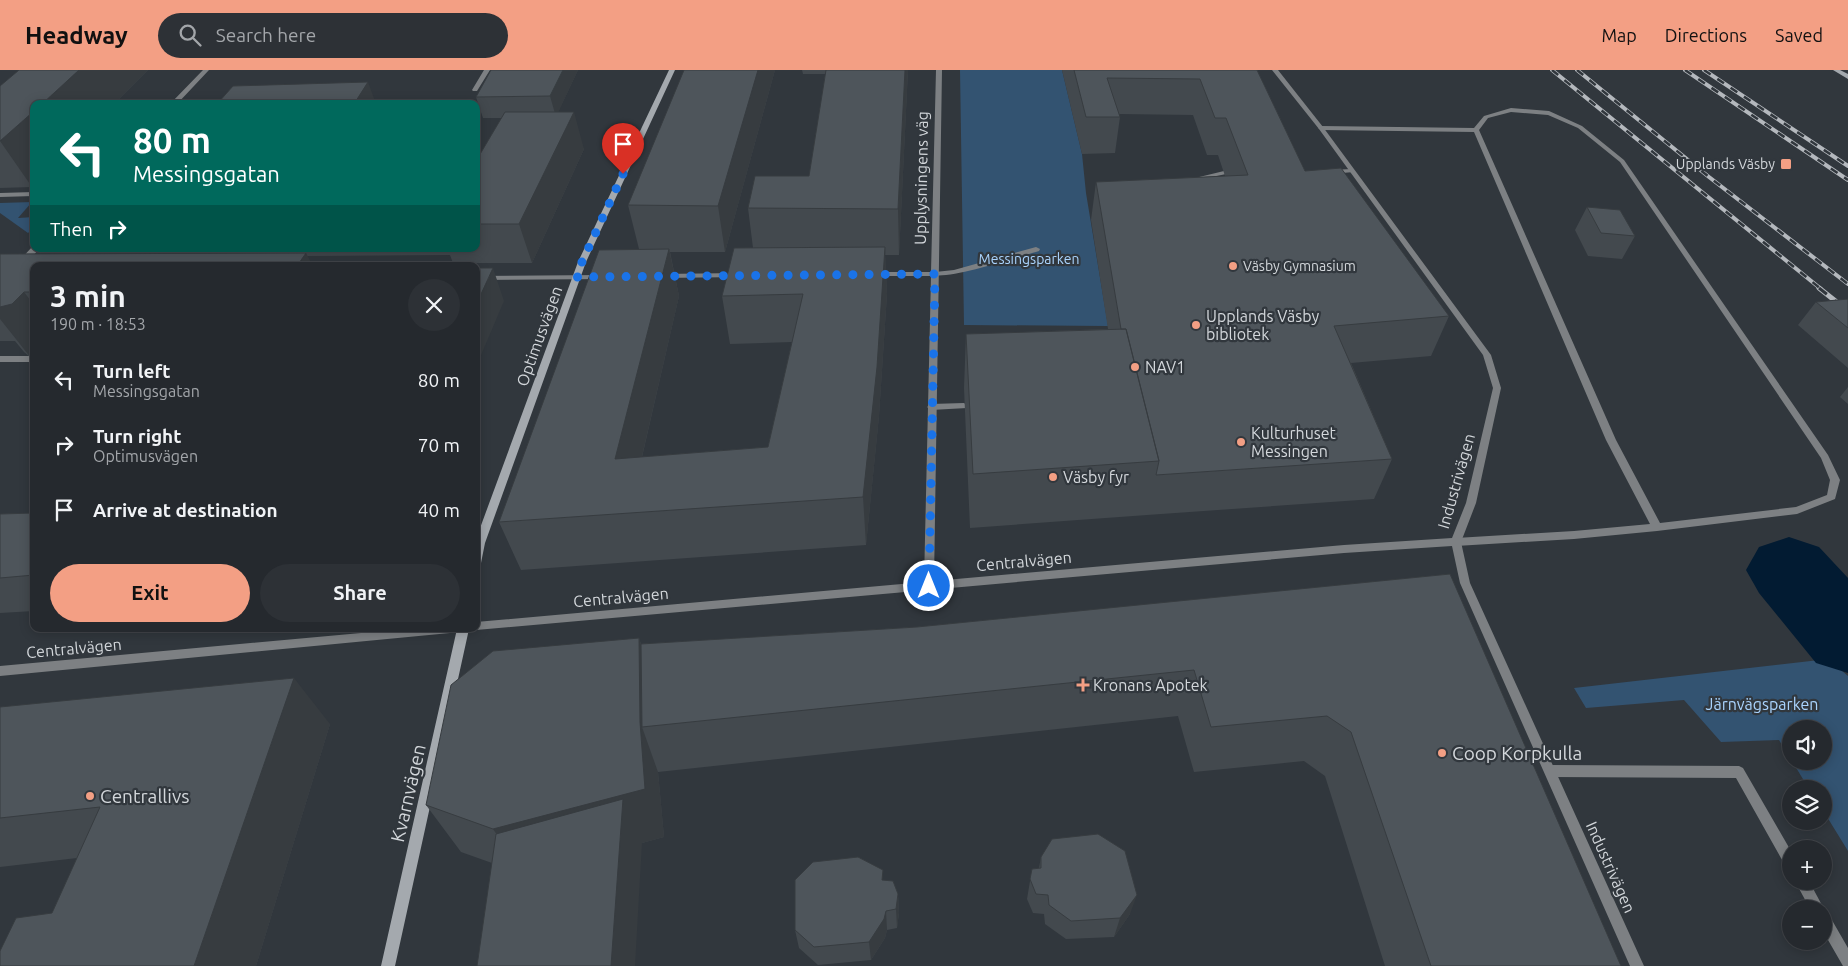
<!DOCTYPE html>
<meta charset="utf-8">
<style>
:root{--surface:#25292e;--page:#2d3136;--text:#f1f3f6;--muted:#a3a6aa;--line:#42454a;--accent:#f39f84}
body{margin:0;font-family:Ubuntu,sans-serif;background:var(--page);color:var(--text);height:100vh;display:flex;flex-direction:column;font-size:19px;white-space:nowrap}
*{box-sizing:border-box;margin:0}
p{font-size:16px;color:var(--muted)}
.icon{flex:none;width:28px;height:28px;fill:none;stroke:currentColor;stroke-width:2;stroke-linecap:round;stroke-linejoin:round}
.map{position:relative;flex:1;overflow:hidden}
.details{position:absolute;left:30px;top:192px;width:450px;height:370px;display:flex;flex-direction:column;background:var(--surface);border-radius:10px;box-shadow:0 2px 12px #0003,0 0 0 1px var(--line)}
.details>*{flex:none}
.guide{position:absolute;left:30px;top:30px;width:450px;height:152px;border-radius:10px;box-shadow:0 2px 12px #0003,0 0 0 1px var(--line);background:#00695c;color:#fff;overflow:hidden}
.controls{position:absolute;left:1782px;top:650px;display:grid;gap:10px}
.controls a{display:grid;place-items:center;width:50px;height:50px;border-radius:50%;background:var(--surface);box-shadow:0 2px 12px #0003,0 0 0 1px var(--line);font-size:25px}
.pin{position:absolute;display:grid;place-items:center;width:42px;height:42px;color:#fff;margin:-51px -21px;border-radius:50% 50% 50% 0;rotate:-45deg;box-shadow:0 0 5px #0007}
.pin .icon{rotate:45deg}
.me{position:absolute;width:55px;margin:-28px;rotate:0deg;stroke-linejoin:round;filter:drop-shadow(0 0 4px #0008)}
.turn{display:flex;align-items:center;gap:18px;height:105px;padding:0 20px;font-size:22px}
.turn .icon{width:65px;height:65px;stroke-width:2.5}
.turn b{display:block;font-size:35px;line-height:42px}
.then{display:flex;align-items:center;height:48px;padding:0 20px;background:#0003;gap:10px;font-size:19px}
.round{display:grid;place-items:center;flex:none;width:52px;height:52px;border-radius:26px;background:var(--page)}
.head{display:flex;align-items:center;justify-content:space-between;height:85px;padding:0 20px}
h1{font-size:30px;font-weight:700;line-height:38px}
.action{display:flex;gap:10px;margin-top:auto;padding:10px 20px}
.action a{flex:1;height:58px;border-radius:30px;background:var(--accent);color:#111;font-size:20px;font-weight:700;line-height:58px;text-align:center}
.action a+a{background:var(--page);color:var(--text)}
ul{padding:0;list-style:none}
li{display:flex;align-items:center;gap:15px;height:65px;padding:0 20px}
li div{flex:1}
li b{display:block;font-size:19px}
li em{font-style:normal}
header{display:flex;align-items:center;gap:30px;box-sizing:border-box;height:70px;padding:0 25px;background:var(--accent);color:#111}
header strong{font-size:24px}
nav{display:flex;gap:28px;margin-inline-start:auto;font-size:18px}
.search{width:350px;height:45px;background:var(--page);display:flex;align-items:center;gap:12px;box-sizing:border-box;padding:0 18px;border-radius:28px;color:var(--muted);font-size:19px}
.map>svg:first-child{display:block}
.green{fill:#335371}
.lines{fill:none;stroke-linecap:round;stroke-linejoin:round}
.river{fill:#021b32;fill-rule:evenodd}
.lane{fill:#7d8083;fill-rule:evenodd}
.street{fill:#7d8083;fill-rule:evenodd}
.secondary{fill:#a4a9ae;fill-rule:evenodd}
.rail-far1-casing{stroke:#b4b8bd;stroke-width:4}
.rail-casing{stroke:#b4b8bd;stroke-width:5}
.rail-far1{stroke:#31373d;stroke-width:2.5;stroke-dasharray:8;stroke-linecap:butt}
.rail{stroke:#31373d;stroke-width:3;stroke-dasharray:10;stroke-linecap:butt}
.wall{fill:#43494e}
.shaded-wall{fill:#373c40}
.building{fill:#4e555b;stroke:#373c40}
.route{stroke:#1a73e8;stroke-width:9;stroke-dasharray:0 16.2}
.poi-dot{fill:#f39f84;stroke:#31373d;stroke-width:2}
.labels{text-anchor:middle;stroke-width:4.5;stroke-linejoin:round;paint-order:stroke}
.far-poi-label{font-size:14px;fill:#d3d7db;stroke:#31373d;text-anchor:end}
.far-park-label{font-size:14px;fill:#aad4fe;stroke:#31373d}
.street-label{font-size:16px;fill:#d3d7db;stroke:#31373d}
.poi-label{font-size:16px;fill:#d3d7db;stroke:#31373d;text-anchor:start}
.park-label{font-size:16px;fill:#aad4fe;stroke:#31373d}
.near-poi-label{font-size:19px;fill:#d3d7db;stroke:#31373d;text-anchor:start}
.near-street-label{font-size:19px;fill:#d3d7db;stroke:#31373d}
</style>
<header>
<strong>Headway</strong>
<div class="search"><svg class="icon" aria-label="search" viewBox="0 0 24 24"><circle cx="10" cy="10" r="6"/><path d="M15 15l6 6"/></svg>Search here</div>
<nav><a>Map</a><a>Directions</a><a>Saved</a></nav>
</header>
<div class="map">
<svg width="1848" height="896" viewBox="0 0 1848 896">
<rect width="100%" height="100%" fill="#31373d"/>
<path class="green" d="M960,0h102l20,84 4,39 22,133 -144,-1z
M32,132l-14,16 16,-1v10l-6,6 -28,-20v-10z
M1828,589l20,17v175l-24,-39v-23h-15l-17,-28h32v-32h-33v31l-12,-20 -58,2 -37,-42 -98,8 -12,-20z"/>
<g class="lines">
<path class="river" d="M1789,467l30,10 29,31v95l-32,-10 -57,-70 -13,-23 13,-23z"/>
<path class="lane" d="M484,0h6l-13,21h-4l-1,-1z
M1511,38l38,3 33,15 42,34 204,295 12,25 -5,19 -38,15 -140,17 -83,8 -118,7 -4,-1 -1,-3 1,-3 4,-1 118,-7 76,-7 -44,-84 -132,-308 -153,-2 -3,-2 3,-2 153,2 10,-12zM1511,42l37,3 30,13 42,34 201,296 9,22 -3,15 -31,12 -136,16 -44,-83 -137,-310 9,-12z
M1352,99l2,1v2l-24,2 -3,-2 3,-2z
M1224,101l2,1v2l-32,7 -3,-2z
M34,122v4l-34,1v-4z
M1036,177l4,2 -1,2c-18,5 -96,31 -108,23l4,-2 19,-2z
M0,286h34v6h-34z
M964,333l4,3 -1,2 -36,2 -4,-3 4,-3z
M1551,695l188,1 4,2 48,83v18l-5,-2 -50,-89 -185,-1 -4,-2 -2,-4 2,-4z
M1795,811h14l15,28h-14z
M1824,843l5,2 19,33v18h-5l-19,-33z"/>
<path class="street" d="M203,0h6l-32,34h-7z
M936,0h6l-8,511 410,-36 108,-7 14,-35 27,-115 -10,-33 -164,-226 -47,-59h6l45,57 168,228 10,33 -25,115 -15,39 9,41 174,383h-14l-170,-383 -8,-37 -108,7 -868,77 -4,-1h4v-7l448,-40 7,-306h-57l-4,-2 4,-2h57z
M32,177l7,2 -14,16h-6v-4z
M739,203h3v4l-81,1 -4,-2 4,-2z
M602,205h3v4l-129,1v-4z
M405,559h51l-2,3 -4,1 -450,43v-10z"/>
<path class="secondary" d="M669,0h6l-89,192 -101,281 -4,20 -1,3 -4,1v-28l102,-277z
M1833,0h7l8,4v5z
M457,559h12l-74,337h-14z"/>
<g class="rail-far1-casing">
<path id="rail-far1" d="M1552,0l269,219
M1577,0l132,107 139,107
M1685,0l163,110
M1704,0l144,96"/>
</g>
<g class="rail-casing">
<path id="rail" d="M1819,218l29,23"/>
</g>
<use href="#rail-far1" class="rail-far1"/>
<use href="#rail" class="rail"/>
</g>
<path class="wall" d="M148,0l-34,34h-80v80l-2,3 -32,1v-102z
M491,0h87l-20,42 26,37 -52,114h-79l-3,-8 -142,1 -274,10v91l-3,1 -7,-6 -9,-11h-15v-87l271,-1 -2,-4h207v-88l26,-43h-19l-7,-21z
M775,0l-50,182h-55l9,44 -37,161 126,-10 24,-105 -62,2 -8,-48 31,-48 -5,-40 61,-32 17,-102h-23l-1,-4h106l-9,185h-14l2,39 -8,122 -13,129 -345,25 -22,-48 140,-273 -11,-44z
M1062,0h195l48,101 144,145 -18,40 -80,7 41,96 -18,40 -227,16 -177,13 -6,-140 2,-54 142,-5 -17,-109 5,-38 129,-6 -7,-21h-11l-14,-40 -74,-1 1,3 -5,36 -33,1z
M1587,137l48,29 -13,23 -34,-3 -13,-26z
M1848,229v69l-50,-43 18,-23z
M1848,317v17l-8,-7z
M34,443v98l-34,2v-99z
M1450,504l171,392h-236l-60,-190 -21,-15 -110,11 -16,-56 -520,56 6,65 -22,6 -150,20 -31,-11 -35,-47 213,-167 2,6 276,-17z
M0,637l330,17 -74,242h-256l52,-53 25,-55 -77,9z
M1041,787l89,57 -16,23 -48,2 -21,-15 -1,-10 -11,-1 -6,-14 5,-30 7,-1z
M883,810l15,14 1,19 -2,15 -10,2 -2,8 -14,22 -53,5 -19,-17 -4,-18z"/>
<path class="shaded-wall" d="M79,0h69l-34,34h-72z
M563,0h15l-22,47 -6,-21z
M758,0h17l-50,182 -7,-46z
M905,0h3l-9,185 -1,-46z
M368,12l8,22h-22z
M34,41v73l-2,3 -32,-46z
M574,42l10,37 -52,114 -13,-39z
M885,177l2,47 -8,122 -13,129 -3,-48z
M669,179l10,47 -49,212 -15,-49z
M306,183l7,13h-16z
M493,198l11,33 -28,66v-62z
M24,222l10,13v52l-3,1 -31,-39v-12z
M639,568l17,52 -14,37 16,45 6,65 -22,6 -7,123h-24l-87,-91 -31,-46 147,-107z
M294,608l36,46 -74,242h-62z
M898,824l1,19 -2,15 -1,-19z
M1137,825l-7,19 -16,23 6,-19z
M886,841l1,19 -2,8 -14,22 -2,-18z"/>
<path class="building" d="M19,0h60l-37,34h-8v7l-34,30v-55z
M491,0h72l-13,26 -74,1z
M684,0h74l-40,136 -90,-1z
M826,0h79l-7,139 -150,-1 7,-32h54z
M1074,0h183l48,101 36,-3 108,148 -115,10 58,133 -236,16 3,-14 -33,-132h-5l-25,-147 152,-7 -22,-57h-11l-15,-39 -93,-1 13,39h-34z
M368,12l-14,22h-137l16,-18z
M505,42h69l-55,112h-43v-63z
M1587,137l33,3 15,26 -34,-3z
M885,177l-8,120 -14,130 -364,25 100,-272 70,-1 -54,210 153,-12 35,-153 -81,2 12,-48z
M306,183l-9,13h-263v26h-10l-12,12 -12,3v-53z
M476,198h17l-17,37z
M1848,229v29l-32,-26z
M1126,259l33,132 -186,13 -7,-140z
M34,443v62l-34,3v-64z
M1450,504l171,392h-190l-80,-234 -24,-16 -116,11 -17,-57 -552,57 -1,-83 276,-17z
M639,568l1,84 5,67 -152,40 -67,-24 25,-120 42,-34z
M294,608l-100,288h-194v-15l16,-33 36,-5 48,-106 -100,11v-111z
M623,729l-12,167h-134l19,-132z
M1098,764l27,17 12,44 -17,23 -49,3 -22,-16 -1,-10 -12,-1 -6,-15 2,-10 9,-1v-11l11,-18z
M858,787l25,13 -1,10 11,1 5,13 -2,15 -10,2 -2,8 -15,23 -55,5 -19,-17v-50l18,-18z"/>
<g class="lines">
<path class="route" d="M623,104l-41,88 -5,15 358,-3 -6,312"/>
</g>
<g class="poi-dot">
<rect x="1780" y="88" width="12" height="12" rx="2.5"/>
<circle cx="1233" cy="196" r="5"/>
<circle cx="1196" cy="255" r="5"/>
<circle cx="1135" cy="297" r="5"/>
<circle cx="1241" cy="372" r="5"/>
<circle cx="1053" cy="407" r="5"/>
<path d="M1080.5 607.5h5v5h5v5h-5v5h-5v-5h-5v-5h5z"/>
<circle cx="1442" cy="683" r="5"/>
<circle cx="90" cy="726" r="5"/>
</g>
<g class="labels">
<g class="far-poi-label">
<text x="1775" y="99">Upplands Väsby</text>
<text x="1243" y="201" text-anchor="start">Väsby Gymnasium</text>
</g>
<g class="far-park-label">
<text x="1029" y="194">Messingsparken</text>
</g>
<g class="street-label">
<text transform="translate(921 108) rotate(-89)" y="6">Upplysningens väg</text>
<text transform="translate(539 266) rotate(-70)" y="6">Optimusvägen</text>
<text transform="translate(1456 411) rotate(-74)" y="6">Industrivägen</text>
<text transform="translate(1024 491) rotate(-5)" y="6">Centralvägen</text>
<text transform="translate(621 527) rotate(-5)" y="6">Centralvägen</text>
<text transform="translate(74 578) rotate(-5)" y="6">Centralvägen</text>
<text transform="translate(1611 797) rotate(66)" y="6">Industrivägen</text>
</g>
<g class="poi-label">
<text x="1206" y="252">Upplands Väsby<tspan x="1206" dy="18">bibliotek</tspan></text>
<text x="1145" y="303">NAV1</text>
<text x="1251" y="369">Kulturhuset<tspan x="1251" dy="18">Messingen</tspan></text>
<text x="1063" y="413">Väsby fyr</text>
<text x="1093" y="621">Kronans Apotek</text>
</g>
<g class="park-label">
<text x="1762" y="640">Järnvägsparken</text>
</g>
<g class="near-poi-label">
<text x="1452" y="690">Coop Korpkulla</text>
<text x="100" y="733">Centrallivs</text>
</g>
<g class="near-street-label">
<text transform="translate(408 723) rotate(-77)" y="7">Kvarnvägen</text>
</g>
</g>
</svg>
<div class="controls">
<a><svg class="icon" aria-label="sound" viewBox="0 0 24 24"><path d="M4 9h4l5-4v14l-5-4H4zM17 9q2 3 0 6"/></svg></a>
<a><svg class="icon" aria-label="layers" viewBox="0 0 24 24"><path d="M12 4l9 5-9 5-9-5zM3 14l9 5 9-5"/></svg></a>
<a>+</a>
<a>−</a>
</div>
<div class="pin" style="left:623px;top:104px;background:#d93025"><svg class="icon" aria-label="arrive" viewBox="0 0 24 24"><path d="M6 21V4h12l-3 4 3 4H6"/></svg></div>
<svg class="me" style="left:929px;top:516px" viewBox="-20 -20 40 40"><circle r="17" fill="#1a73e8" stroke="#fff" stroke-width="3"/><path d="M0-11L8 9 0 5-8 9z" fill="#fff"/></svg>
<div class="guide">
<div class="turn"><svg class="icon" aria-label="left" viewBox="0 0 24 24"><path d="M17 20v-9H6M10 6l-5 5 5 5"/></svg><div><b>80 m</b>Messingsgatan</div></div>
<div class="then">Then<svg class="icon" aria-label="right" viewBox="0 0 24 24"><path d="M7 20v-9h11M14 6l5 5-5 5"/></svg></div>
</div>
<section class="details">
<div class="head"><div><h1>3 min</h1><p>190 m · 18:53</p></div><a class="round"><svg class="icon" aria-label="close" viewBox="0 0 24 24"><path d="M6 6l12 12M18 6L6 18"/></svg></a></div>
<ul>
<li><svg class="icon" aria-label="left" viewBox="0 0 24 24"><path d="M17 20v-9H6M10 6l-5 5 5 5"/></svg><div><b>Turn left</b><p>Messingsgatan</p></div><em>80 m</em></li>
<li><svg class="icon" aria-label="right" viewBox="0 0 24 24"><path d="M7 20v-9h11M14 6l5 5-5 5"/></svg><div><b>Turn right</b><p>Optimusvägen</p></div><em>70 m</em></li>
<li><svg class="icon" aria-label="arrive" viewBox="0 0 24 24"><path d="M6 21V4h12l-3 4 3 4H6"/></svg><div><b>Arrive at destination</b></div><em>40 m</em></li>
</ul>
<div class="action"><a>Exit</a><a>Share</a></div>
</section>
</div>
